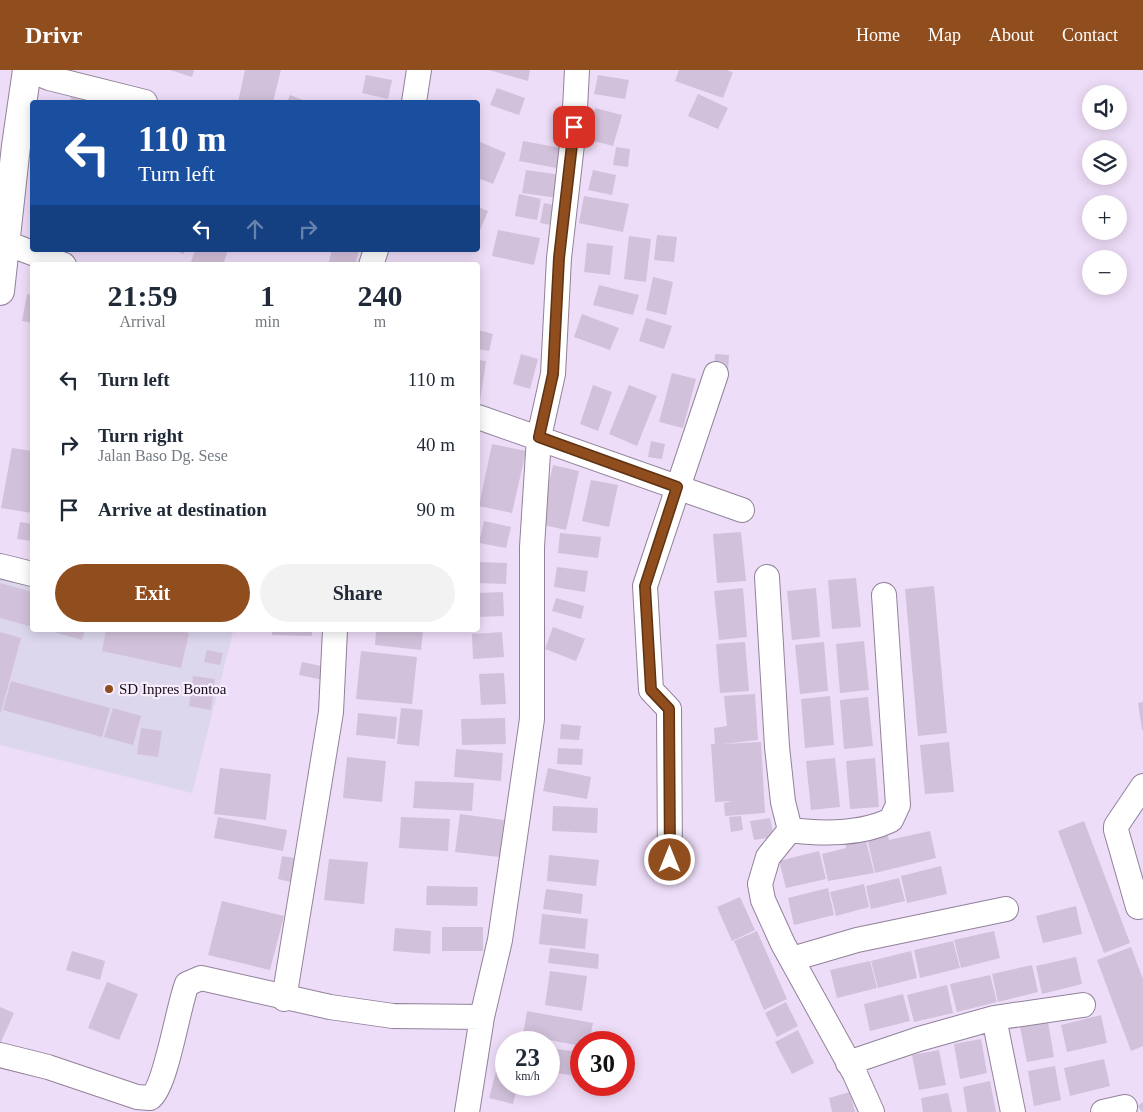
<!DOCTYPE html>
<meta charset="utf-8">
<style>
:root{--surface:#fff;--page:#f2f2f3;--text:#1f2937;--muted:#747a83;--accent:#904d1d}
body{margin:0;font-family:Georgia,serif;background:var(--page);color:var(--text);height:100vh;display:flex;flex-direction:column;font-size:19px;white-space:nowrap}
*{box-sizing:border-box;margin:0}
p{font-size:16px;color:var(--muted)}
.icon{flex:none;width:28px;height:28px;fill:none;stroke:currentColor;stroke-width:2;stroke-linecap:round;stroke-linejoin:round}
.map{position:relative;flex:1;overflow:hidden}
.sheet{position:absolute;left:30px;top:192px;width:450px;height:370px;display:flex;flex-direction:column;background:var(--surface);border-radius:5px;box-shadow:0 2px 12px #0003}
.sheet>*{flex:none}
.banner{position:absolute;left:30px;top:30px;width:450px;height:152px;border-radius:5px;box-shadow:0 2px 12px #0003;background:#1a4fa0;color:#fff;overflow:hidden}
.fabs{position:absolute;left:1082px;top:15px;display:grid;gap:10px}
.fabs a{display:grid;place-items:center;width:45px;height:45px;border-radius:50%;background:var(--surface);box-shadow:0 2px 12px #0003;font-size:25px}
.speed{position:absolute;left:495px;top:961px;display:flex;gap:10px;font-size:25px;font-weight:700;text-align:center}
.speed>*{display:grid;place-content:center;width:65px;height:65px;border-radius:50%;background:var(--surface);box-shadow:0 2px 12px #0003;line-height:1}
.speed small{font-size:12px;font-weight:400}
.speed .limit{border:8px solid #d22;background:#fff;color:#111}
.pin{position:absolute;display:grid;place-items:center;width:42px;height:42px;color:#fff;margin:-21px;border-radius:10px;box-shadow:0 2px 8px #0006}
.me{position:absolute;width:55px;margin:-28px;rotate:0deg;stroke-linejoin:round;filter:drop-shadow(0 0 4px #0008)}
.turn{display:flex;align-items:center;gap:18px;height:105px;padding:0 25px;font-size:22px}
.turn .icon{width:65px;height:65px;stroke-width:2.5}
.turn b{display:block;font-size:35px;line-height:42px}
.lanes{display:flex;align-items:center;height:48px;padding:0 25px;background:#0003;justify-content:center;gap:25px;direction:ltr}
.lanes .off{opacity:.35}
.eta{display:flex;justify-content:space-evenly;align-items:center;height:85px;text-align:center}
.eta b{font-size:30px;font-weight:600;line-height:35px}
.cta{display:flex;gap:10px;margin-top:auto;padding:10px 25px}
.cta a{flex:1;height:58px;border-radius:30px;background:var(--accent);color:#fff;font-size:20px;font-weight:600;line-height:58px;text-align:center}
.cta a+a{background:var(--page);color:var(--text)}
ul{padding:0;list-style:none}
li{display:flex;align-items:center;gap:15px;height:65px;padding:0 25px}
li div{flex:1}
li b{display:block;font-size:19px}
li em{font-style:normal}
header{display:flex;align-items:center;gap:30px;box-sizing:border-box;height:70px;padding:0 25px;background:var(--accent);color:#fff}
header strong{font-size:24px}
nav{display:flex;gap:28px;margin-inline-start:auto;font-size:18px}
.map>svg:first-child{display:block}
.education{fill:#dcd7ed}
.building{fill:#d2c1db}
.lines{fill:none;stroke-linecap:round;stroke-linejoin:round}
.minor-casing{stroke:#91829a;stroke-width:26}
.major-casing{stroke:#91829a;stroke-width:30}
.minor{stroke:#fff;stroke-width:24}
.major{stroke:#fff;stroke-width:28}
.route-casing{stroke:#5e3213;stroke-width:12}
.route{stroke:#904d1d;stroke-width:9}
.poi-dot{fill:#904d1d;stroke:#f8edfe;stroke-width:2}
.labels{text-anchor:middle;stroke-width:4.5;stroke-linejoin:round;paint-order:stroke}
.poi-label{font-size:15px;fill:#150f18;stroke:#f8edfe;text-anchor:start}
</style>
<header>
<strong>Drivr</strong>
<nav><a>Home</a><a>Map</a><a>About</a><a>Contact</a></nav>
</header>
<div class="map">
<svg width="1143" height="1042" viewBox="0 0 1143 1042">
<rect width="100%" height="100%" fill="#eeddf8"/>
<path class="education" d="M0,504l32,8v48h192l9,2 -41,161 -192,-48z"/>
<path class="building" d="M170,0h24l-2,7z
M245,0h36l-8,32h-35z
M489,0h41l-2,11z
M679,0h47l7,2 -10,26 -48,-17z
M366,5l26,5 -4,19 -26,-6z
M598,5l31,5 -4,19 -31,-5z
M497,18l28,10 -6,17 -29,-10z
M72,22l48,10h-50z
M698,24l30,14 -10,21 -30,-13z
M290,25l18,7h-21z
M595,38l27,7 -9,31 -27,-7z
M478,71l28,12 -13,31 -15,-6z
M523,71l43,8 -4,20 -43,-8z
M616,77l14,2 -2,18 -15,-2z
M526,100l36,5 -4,23 -36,-5z
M593,100l23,5 -4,20 -24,-5z
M519,124l22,5 -4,21 -22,-4z
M584,126l45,8 -6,28 -44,-9z
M544,133l10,2 -3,20 -11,-2z
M478,137l10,4 -10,24z
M498,160l42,8 -6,27 -42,-9z
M657,165l20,2 -3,25 -20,-2z
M629,166l22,3 -5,43 -22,-3z
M587,173l26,3 -3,29 -26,-3z
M173,180h12l-1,4z
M195,180h33l-5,15h-33z
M332,180h27l-4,15h-27z
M653,207l20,5 -7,33 -20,-5z
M599,215l40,10 -6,20 -40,-10z
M27,224l5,1v28l-10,-2z
M582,244l37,14 -9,22 -36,-13z
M646,248l26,8 -8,23 -25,-8z
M478,260l15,4 -4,17 -11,-2z
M521,284l17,5 -8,30 -17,-5z
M715,284l14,1 -1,16 -14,-1z
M478,290l8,1 -6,40h-2z
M672,303l24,6 -13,49 -24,-6z
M593,315l19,7 -14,39 -18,-7z
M629,315l28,11 -20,50 -28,-12z
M651,371l14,3 -3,15 -14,-2z
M492,374l34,7 -14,62 -33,-7z
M12,378l20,3v62l-31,-5z
M553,395l26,6 -13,59 -27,-6z
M591,410l27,5 -9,42 -27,-6z
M484,451l27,6 -5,21 -27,-5z
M20,452l12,2v17l-15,-2z
M741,462l5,49 -29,2 -4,-49z
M560,463l41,4 -3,21 -40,-5z
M478,492l29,1 -1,21 -28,-1z
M557,497l31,4 -3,21 -31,-5z
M856,508l5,49 -29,2 -4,-49z
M0,513l32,9v35l-32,-9z
M934,516l13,147 -29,3 -13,-147z
M743,518l4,49 -28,3 -5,-49z
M816,518l4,49 -28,3 -5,-49z
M503,522l1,24 -26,1v-24z
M556,528l28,8 -3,13 -29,-8z
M553,557l32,12 -9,22 -31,-12z
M47,560h38l-3,10z
M106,560h69l14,3 -8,35 -79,-17z
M272,560h40v6l-40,-1z
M376,560h47l-2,20 -46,-5z
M0,562l21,6 -20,74h-1z
M502,562l2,25 -31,2 -1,-25z
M864,571l5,49 -29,3 -4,-49z
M745,572l4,49 -29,2 -4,-49z
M824,572l4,49 -28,3 -5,-49z
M207,580l16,3 -3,12 -16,-3z
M361,581l56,6 -5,47 -56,-5z
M302,592l24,5 -3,13 -24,-5z
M504,603l2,31 -25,1 -2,-31z
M193,606l22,3 -4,31 -22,-4z
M11,611l99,27 -8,29 -99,-27z
M755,624l3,46 -36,4 39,-2 4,71 -40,3 -1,-13 8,-2 -17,1 -4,-58h4l-1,-16 13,-2 -3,-30z
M830,626l4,49 -29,3 -4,-49z
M868,627l5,49 -29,3 -4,-49z
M1143,632v28h-1l-4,-27z
M113,638l28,8 -8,29 -29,-8z
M401,638l22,2 -4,36 -22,-2z
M358,643l39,4 -2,22 -39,-4z
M505,648l1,26 -44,1 -1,-26z
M561,654l20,2 -2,14 -19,-1z
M141,658l21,3 -4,26 -21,-3z
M949,672l5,50 -29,2 -5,-49z
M558,678l25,1 -1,16 -25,-1z
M456,679l47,4 -2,28 -47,-4z
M347,687l39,4 -4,41 -39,-4z
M835,688l5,49 -29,3 -5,-49z
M875,688l4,49 -29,2 -4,-48z
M220,698l51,6 -5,46 -52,-6z
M548,698l43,9 -4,22 -44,-8z
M415,711l59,2 -2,28 -59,-3z
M553,736l45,2 -1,25 -45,-2z
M460,744l44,6 -4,37 -45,-5z
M741,746l2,14 -12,2 -2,-15z
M218,747l69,13 -4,21 -69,-13z
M401,747l49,2 -2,32 -49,-3z
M770,748l4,19 -20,3 -4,-19z
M1084,751l46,122 -26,10 -46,-122z
M886,758l3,12 41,-9 6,27 -61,15 -9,-40z
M864,763l10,40 -46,8 -6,-27 24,-6 -2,-10z
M819,781l7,28 -40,9 -7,-27z
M549,785l50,5 -3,26 -49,-5z
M282,786l13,2 -4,24 -13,-3z
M329,789l39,3 -4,42 -40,-4z
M941,796l6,28 -40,9 -6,-27z
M899,808l6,23 -34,8 -5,-23z
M864,814l5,23 -33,9 -6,-24z
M427,816l51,1 -1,19 -51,-1z
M828,818l6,27 -40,10 -6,-27z
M546,819l37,5 -2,20 -38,-5z
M740,827l15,33 -23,11 -15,-34z
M222,831l62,15 -14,54 -62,-15z
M1076,836l6,28 -39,9 -7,-27z
M542,844l46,5 -3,30 -46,-5z
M442,857h41v24h-41z
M395,858l36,3 -1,23 -37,-3z
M757,861l30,68 -23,11 -30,-69z
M994,861l6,27 -39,10 -7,-28z
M953,871l7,27 -40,10 -6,-28z
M1131,877l12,32v67l-12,5 -34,-91z
M550,878l49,6 -1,15 -50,-6z
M72,881l33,10 -5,19 -34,-10z
M911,881l6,27 -39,10 -7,-27z
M1076,887l6,27 -40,10 -6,-28z
M870,891l7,27 -40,10 -7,-28z
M1032,895l6,27 -40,10 -6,-28z
M550,901l37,5 -5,35 -37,-6z
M990,905l7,27 -40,10 -7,-28z
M107,912l31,12 -19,46 -31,-12z
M947,915l6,28 -39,9 -7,-27z
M903,924l7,27 -40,10 -6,-27z
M786,932l12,24 -21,11 -12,-24z
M0,937l14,6 -14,31z
M527,941l66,12 -4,19h-8v4l-58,-11z
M1101,945l6,28 -40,9 -6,-27z
M1048,952l6,35 -27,5 -7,-35z
M798,960l16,33 -22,11 -17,-32z
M981,969l6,34 -27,6 -6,-35z
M549,978l31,4 -3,24 -28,-4z
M939,980l7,35 -27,5 -7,-35z
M1104,989l6,27 -40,10 -6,-28z
M498,994l8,2v19h12l-5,19 -24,-6z
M1055,996l6,34 -27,6 -6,-35z
M990,1011l6,31h-29l-4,-25z
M850,1022l5,20h-23l-3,-14z
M948,1023l4,19h-29l-2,-14z
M1143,1032v10h-1l-4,-6z"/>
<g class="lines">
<g class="minor-casing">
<path id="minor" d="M30,0l19,8 96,24
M414,32l5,-32
M6,173l58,22
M371,195l5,-15
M478,347l264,93
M0,496l32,8
M767,507l10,170 6,55 7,28 -22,27 -8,27 3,16 20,44 72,130 17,38
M1143,716l-27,40v4l22,77 5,-1
M790,760c33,4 70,5 101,-10l7,-15 -14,-210
M670,789l-1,-150 -18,-19 -6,-104 71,-212
M792,889l65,-19 149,-31
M284,929l47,-287 4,-82
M994,948l19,94
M0,985l48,12 89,30 13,1c16,-10 28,-92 37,-114l14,-6 129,29 63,9 89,1
M848,993l71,-24 75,-21 89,-13
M467,1042l15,-95 18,-77 32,-221v-172l7,-110 14,-63 6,-116 15,-131 3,-57
M1103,1042l22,-5"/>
</g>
<g class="major-casing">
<path id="major" d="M0,221l16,-145 11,-76"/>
</g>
<use href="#minor" class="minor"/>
<use href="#major" class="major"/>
</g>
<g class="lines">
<g class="route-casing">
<path id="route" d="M574,57l-15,131 -6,116 -14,63 138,50 -32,99 6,104 18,19 1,151"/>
</g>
<use href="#route" class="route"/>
</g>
<circle class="poi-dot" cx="109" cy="619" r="5"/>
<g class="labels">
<g class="poi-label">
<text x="119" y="624">SD Inpres Bontoa</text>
</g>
</g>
</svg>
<div class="fabs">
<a><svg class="icon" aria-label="sound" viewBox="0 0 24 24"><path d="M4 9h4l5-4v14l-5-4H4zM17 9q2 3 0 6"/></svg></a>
<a><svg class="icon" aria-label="layers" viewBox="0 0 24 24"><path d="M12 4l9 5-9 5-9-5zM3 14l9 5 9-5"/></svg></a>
<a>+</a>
<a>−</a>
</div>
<div class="speed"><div>23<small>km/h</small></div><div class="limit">30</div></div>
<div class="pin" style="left:574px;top:57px;background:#d93025"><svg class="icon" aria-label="arrive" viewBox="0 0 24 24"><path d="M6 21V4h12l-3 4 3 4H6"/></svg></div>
<svg class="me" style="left:670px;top:790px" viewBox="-20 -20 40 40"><circle r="17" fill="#904d1d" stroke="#fff" stroke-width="3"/><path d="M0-11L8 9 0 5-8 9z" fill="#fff"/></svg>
<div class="banner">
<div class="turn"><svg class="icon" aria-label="left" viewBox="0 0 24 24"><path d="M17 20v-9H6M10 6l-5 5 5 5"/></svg><div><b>110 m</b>Turn left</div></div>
<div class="lanes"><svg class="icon" aria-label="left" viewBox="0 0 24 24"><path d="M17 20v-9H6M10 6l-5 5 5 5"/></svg><svg class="icon off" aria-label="ahead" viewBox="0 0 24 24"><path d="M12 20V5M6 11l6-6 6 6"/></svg><svg class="icon off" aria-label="right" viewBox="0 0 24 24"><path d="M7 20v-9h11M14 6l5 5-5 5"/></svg></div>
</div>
<section class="sheet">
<div class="eta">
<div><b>21:59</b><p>Arrival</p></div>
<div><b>1</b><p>min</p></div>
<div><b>240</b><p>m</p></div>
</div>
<ul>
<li><svg class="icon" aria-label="left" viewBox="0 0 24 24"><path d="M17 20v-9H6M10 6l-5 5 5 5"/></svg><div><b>Turn left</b></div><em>110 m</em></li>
<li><svg class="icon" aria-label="right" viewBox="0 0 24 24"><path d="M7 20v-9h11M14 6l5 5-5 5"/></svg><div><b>Turn right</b><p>Jalan Baso Dg. Sese</p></div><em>40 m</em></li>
<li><svg class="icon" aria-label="arrive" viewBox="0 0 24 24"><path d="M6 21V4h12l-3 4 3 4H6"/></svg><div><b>Arrive at destination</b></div><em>90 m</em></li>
</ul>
<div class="cta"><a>Exit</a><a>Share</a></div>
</section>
</div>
